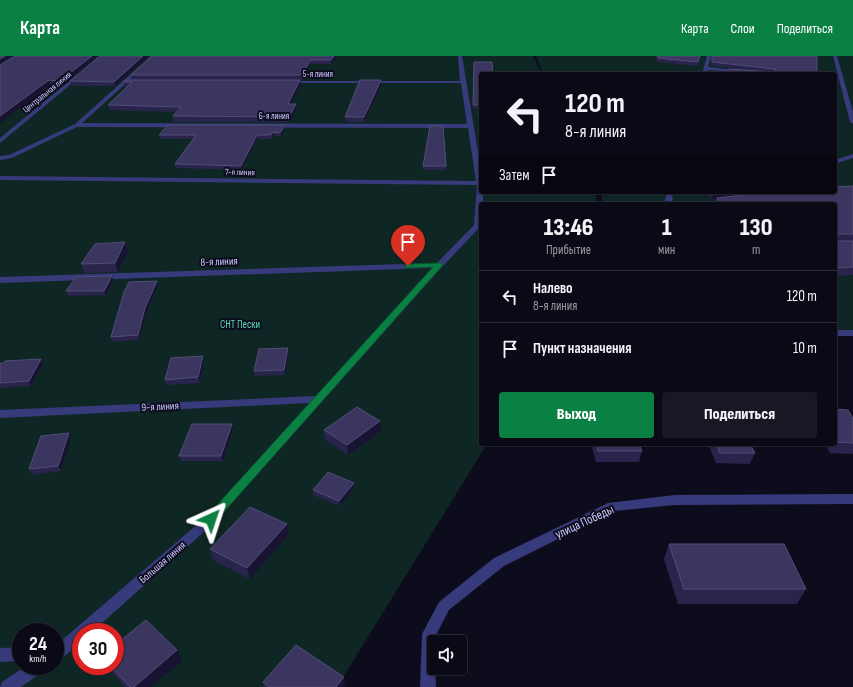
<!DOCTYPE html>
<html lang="ru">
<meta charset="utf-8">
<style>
:root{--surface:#0a0916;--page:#181723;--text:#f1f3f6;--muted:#999aa1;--line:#2a2a35;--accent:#0b8043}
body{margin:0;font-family:"Sofia Sans Condensed",sans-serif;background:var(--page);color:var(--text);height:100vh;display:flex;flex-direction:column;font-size:15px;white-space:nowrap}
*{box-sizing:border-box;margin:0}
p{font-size:13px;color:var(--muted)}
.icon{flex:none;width:22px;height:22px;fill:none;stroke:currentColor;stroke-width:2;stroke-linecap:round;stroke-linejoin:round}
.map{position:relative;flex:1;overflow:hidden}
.details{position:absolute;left:479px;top:146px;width:358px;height:244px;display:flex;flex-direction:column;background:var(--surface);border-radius:4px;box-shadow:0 1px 3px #0004,0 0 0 1px var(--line)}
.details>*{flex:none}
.top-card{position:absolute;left:479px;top:16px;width:358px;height:122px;border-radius:4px;box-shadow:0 1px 3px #0004,0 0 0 1px var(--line);background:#0a0916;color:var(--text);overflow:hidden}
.controls{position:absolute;left:427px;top:579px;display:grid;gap:8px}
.controls a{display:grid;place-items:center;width:40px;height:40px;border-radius:4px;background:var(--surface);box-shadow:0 1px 3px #0004,0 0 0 1px var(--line);font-size:20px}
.speed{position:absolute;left:12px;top:567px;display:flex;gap:8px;font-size:20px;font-weight:700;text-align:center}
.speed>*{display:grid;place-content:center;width:52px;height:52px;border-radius:50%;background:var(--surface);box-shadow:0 1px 3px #0004,0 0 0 1px var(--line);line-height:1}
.speed small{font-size:10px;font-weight:400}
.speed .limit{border:6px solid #d22;background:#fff;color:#111}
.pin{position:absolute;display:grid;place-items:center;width:34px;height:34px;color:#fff;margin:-41px -17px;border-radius:50% 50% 50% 0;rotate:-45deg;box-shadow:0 0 4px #0007}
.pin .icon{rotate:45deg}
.me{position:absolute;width:44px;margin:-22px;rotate:42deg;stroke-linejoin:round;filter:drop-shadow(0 0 3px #0008)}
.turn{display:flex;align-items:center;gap:14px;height:84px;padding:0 20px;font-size:18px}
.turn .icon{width:52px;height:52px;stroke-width:2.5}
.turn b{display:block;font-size:28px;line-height:34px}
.then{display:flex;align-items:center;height:38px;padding:0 20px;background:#0003;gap:8px;font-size:15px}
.eta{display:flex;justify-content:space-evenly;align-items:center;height:68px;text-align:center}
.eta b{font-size:24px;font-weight:800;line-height:28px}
.button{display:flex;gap:8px;margin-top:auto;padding:8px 20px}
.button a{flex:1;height:46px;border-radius:4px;background:var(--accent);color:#fff;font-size:16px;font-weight:800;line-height:46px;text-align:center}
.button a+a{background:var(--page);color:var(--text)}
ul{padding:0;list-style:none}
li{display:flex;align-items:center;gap:12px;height:52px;padding:0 20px;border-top:1px solid var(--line)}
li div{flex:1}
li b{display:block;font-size:15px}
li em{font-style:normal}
header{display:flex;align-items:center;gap:24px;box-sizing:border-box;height:56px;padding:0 20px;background:var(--accent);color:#fff}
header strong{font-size:19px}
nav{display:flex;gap:22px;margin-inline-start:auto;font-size:14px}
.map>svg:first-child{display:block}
.green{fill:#0f2724;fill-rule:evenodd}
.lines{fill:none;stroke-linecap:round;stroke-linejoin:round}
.lane{fill:#373a7b;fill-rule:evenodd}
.street{fill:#373a7b;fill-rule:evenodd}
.wall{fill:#29244b}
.shaded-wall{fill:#171331}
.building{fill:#3b365f;stroke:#514d78}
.route{fill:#0b8043;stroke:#07532c}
.labels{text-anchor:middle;stroke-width:4;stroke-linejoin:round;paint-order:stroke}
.far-street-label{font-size:9px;fill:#cbc9fe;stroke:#0d0c1d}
.street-label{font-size:11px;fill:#cbc9fe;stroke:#0d0c1d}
.park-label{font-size:11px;fill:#57dcb0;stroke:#0d0c1d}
.near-street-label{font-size:13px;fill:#cbc9fe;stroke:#0d0c1d}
</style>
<header>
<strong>Карта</strong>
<nav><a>Карта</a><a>Слои</a><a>Поделиться</a></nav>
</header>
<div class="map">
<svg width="853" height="631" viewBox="0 0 853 631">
<rect width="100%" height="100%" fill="#0d0c1d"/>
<path class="green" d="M0,0h533l9,18h-61v118h114l2,12h-116v240h6l-150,243h-337zM21,576h34v34h-34zM81,576h34v34h-34z
M536,0h317v277h-18v-129h-232l-2,-12h234v-118h-292z"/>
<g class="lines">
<path class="lane" d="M151,0h5l-77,70 -67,32 -12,2v-4l9,-1 66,-31z"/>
<path class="street" d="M458,0h4l19,114v22h2v12h-2v22l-39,41 -227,255 -123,110h-11v10l-21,18 -5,2v-16l152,-130 102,-113 -309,15v-8l316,-14 116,-128 -432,15v-6l437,-14 37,-38 3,-40 -477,-5v-4l476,5 -8,-53 -391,-1 -3,-2 3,-2 390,1 -6,-41h-174l-2,-1 2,-1h173z
M707,0h4l-3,11 35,4 -2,1 -33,-2 -2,4h-4z
M833,0h4l16,56v12l-3,-2z
M78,18l4,1 -82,68v-5z
M853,98v4l-18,6v-4z
M667,136h6l-1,12h-8z
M729,143l3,2 -1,1 -30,2 4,-2z
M835,274h18v6h-18z
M853,438v10l-178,1 -61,6 -110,55 -55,44 -13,25v7h-2l2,45h-16l2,-53 17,-32 55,-44 114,-55 67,-8z
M21,591v14l-21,1v-14z
M26,610h21l-3,5 -23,16h-21l2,-5z"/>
</g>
<path class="wall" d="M15,0h83l-36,29h-11z
M100,0h49l-34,30h-43l-2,-5z
M152,0h186l-7,8h-21l-7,16h-171l-1,-5z
M656,0h45l-4,10 -40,-4z
M712,0h105v18h-89l1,-5 28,2 -46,-5z
M474,6l7,12v35l-8,-1z
M123,26l178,2 -10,20 6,5 -8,13h-115l-1,-6 4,-4 -67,-2 -2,-5 19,-18h-2z
M381,30l-17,36h-18l-1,-5z
M285,69v4l-4,7h-7l-2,3h-15l-16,31 -65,-2 -1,-4 19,-25h-34l-1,-4z
M423,110h23v4h-23z
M853,130v89l-18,1v-72h-120l1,-5 -5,1 -4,-8h55l-7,2z
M125,186l3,9 -10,21 -34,1 -3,-9z
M112,220l1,5 -7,14 -38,1 -2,-5z
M158,230l-12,27 -7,27 -27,2 -1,-5z
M289,297l-4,22 -30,1 -1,-5z
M204,305l-4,22 -33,2 -2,-5z
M0,307l43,1 -12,22 -31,2z
M835,353l18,9v36l-23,-1 -5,-9h10z
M233,373l-10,32h-42l-2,-5z
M324,374l57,1 -33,24 -23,-15z
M69,377l2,6 -10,32 -29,4 -3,-6z
M591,388h48l3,7 -3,11h-43z
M708,388h42l5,9 -5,11 -34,-1z
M354,432l-14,18 -27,-11v-5z
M289,478l-39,45 -37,-19 -3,-11z
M669,488l137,45 -9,15h-119l-14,-45z
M182,605l-31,26h-26l-19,-21h9z
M263,626l82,5h-81z"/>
<path class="shaded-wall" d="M5,0h9l-14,8v-5z
M92,0h6l-36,29 -2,-4z
M143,0h6l-34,30 -1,-4z
M334,0h4l-7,8v-4z
M700,0h1l-4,10 1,-4z
M310,4v4l-7,16v-5z
M49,24l2,5 -51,38v-7z
M300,24l1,4 -12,25 -1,-5z
M381,24v6l-17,36v-5z
M296,48l1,5 -8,13v-5z
M285,69v4l-4,7 -1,-3z
M273,76l1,4 -2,3 -1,-4z
M257,79v4l-16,31v-4z
M713,136h49l-15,4 -30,2 -1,1 -5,1z
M125,186l3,9 -10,21 -3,-9z
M112,220l1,5 -7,14 -2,-4z
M157,225l1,5 -12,27 -7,27 -1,-5 7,-27z
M288,292l1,5 -4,22 -1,-5z
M203,300l1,5 -4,22 -2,-6z
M41,303l2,5 -12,22 -2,-5z
M380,365l1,10 -33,24 -1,-10z
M232,368l1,5 -10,32 -2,-5z
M69,377l2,6 -10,32 -3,-5z
M354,427v5l-14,18 -1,-5z
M287,468l2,10 -39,45 -3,-11z
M177,594l5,11 -31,26h-17z
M344,621l1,10h-9z"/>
<path class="building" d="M0,0h5l-5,3z
M15,0h77l-32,25 -11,-1 -49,36v-51z
M100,0h43l-29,26 -44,-1z
M152,0h182l-3,4h-21l-7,15h-172z
M658,0h42l-2,6 -40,-4z
M712,0h105v18h-88v-5l45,3 2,-2 -2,-1 -62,-7z
M474,6h18l1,12h-12v31h-8z
M126,24h174l-12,24h8l-7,13 -116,-1 8,-9 -73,-2 24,-23h-9z
M360,24h21l-17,37h-19z
M168,69h117l-5,8 -7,-1 -2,3h-14l-16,31 -66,-2 21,-29h-37z
M430,70h13l3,40h-23z
M853,130v48h-15l-1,5 1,2h15v26l-18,1v-64h-115l-3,-6 50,-6h68v-5z
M125,186l-10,21 -34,1 14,-20z
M112,220l-8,15h-38l10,-14z
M157,225l-12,27 -7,27 -27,2 13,-45 5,-10z
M288,292l-4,22 -30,1 5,-22z
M203,300l-5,21 -33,3 6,-22z
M41,303l-12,22 -29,2v-20h4l1,-2z
M357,351l23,14 -33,24 -23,-15z
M835,353l13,1 5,8v25l-18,-1z
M192,368h40l-11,32h-42z
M69,377l-11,33 -29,3 12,-33z
M596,388h43l3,7h-44z
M716,388h34l5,9h-35z
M328,416l26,11 -15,18 -26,-11z
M250,451l37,17 -40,44 -37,-19z
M669,488h115l22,45h-122z
M146,564l31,30 -43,37h-4l-20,-21h5v-21z
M296,589l48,32 -8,10h-67l-6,-5z"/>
<path class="route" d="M439,207h3v3l-227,256 -4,1 -4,-1 -2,-3 2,-3 226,-249 -25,1h-3v-4z"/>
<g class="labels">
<g class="far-street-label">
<text x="318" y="21">5-я линия</text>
<text transform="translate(47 36) rotate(-39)" y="3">Центральная линия</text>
<text x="274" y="63">6-я линия</text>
<text transform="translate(240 116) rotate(1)" y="3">7-я линия</text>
</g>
<g class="street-label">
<text transform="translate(219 205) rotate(-2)" y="4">8-я линия</text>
<text transform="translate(160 350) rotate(-3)" y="4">9-я линия</text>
<text transform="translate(162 506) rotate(-41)" y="4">Большая линия</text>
</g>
<g class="park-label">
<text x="240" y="272">СНТ Пески</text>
</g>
<g class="near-street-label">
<text transform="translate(584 465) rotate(-25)" y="5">улица Победы</text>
</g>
</g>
</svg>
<div class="controls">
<a><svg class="icon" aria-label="sound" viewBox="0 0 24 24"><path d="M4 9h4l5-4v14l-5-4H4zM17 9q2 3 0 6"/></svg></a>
</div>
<div class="speed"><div>24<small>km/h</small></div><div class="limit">30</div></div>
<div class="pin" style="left:408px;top:210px;background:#d93025"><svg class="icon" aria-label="arrive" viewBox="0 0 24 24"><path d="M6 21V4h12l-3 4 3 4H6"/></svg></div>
<svg class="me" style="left:211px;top:463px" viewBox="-20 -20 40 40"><path d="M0-17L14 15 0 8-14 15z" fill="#0b8043" stroke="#fff" stroke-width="4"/></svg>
<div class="top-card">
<div class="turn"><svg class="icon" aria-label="left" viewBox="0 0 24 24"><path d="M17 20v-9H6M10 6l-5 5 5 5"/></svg><div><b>120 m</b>8-я линия</div></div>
<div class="then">Затем<svg class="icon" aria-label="arrive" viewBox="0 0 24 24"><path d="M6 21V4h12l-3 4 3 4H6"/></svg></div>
</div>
<section class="details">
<div class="eta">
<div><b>13:46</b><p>Прибытие</p></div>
<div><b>1</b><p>мин</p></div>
<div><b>130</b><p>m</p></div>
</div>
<ul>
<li><svg class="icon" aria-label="left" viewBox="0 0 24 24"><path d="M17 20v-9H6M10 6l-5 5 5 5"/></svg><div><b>Налево</b><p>8-я линия</p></div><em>120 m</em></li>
<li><svg class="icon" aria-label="arrive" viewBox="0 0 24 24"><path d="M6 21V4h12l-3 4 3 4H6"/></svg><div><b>Пункт назначения</b></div><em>10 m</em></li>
</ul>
<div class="button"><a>Выход</a><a>Поделиться</a></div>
</section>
</div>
